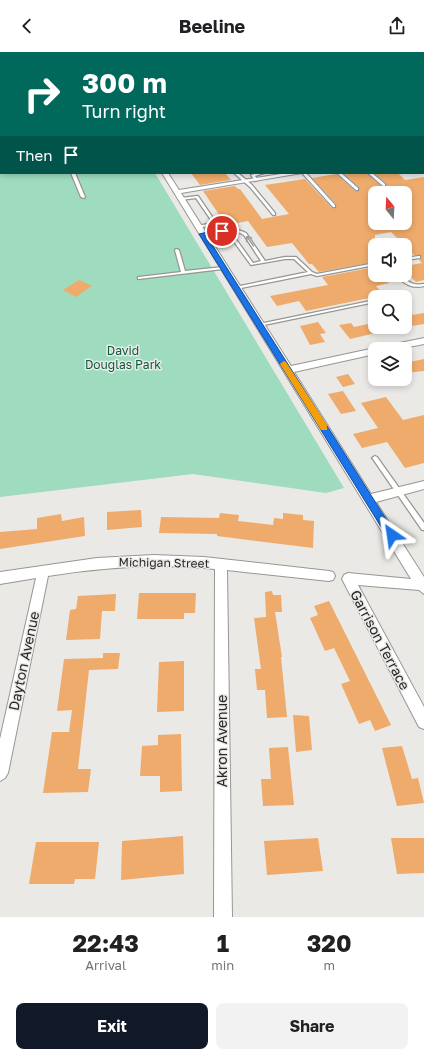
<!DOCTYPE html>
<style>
:root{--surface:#fff;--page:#f2f2f2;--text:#202124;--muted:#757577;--accent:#111827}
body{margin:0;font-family:"Golos Text",sans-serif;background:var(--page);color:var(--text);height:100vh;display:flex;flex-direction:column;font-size:15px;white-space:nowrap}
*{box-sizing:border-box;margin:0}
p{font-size:13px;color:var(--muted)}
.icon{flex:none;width:22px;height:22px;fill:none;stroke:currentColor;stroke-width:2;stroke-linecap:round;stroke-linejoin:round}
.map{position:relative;height:865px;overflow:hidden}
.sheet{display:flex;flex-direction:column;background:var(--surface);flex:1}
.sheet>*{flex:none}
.hud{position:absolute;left:0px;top:0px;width:424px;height:122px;box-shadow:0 2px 6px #0003;background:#00695c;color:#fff;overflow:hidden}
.needle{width:26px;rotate:342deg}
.buttons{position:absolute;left:368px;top:134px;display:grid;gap:8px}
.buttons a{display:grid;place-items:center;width:44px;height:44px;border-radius:8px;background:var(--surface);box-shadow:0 2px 6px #0003;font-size:20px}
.pin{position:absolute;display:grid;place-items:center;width:34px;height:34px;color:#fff;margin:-17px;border:2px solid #fff;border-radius:50%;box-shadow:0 1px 4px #0007}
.me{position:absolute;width:44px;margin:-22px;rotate:328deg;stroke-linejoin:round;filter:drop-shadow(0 0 3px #0008)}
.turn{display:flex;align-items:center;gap:14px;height:84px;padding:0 16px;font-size:18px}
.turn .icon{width:52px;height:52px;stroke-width:2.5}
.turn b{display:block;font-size:28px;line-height:34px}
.then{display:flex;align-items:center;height:38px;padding:0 16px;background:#0003;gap:8px;font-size:15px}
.eta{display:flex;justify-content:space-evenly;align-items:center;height:68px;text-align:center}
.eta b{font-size:24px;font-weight:700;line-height:28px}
.button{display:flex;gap:8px;margin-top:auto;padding:8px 16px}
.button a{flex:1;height:46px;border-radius:8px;background:var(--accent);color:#fff;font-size:16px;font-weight:700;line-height:46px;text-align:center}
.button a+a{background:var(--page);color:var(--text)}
header{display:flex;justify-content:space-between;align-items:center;height:52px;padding:0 16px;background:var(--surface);font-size:18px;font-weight:700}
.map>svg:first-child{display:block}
.green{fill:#9fdcbf}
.building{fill:#efab6b;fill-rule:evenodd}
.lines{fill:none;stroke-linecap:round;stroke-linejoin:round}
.service-casing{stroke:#969693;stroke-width:2.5}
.minor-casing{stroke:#969693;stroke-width:2}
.service{fill:#fff;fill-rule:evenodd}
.minor{fill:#fff;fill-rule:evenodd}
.oneway{stroke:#9e9e9e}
.route{fill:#1a73e8;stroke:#114b97}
.slow{fill:#f59e0b}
.labels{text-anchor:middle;stroke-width:3;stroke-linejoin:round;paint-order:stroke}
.park-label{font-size:12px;fill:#0b5c40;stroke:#eae9e6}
.street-label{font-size:12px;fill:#282827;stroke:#eae9e6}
.near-street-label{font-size:14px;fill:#282827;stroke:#eae9e6}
</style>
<header><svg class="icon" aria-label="back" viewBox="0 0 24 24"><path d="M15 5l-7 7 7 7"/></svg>Beeline<svg class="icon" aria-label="share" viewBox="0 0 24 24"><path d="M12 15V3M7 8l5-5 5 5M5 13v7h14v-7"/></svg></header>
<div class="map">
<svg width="424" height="865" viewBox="0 0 424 865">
<rect width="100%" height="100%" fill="#eae9e6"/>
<path class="green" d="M0,0h128l1,1h-128l-1,32z
M0,70l1,51h154l189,315 -18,5 -133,-19 -193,23z"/>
<path class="building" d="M191,121h34l6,7 -31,5z
M343,121h24l16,15 3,-1v-4l-12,-10h24l7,7 19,-3v103l-8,2 -11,-11v-5l17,-3 -3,-3 2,-1v-4h-7l-23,-23 -16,3v27l-56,10 -7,-8h-3l-17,-21 -25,4 -19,-26 -22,4 -23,-34 32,-5 3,3h2l22,30 27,-5 -24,-29 40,-6 27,29h3l1,-4 -24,-26 24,-4 19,17h4v-4zM375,141h30v30h-30z
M375,215v8h7l7,8 -13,3 8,9 -78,16 -7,-10 -22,5 -7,-10 58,-11 -6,-8z
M79,228l13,6 -16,11 -13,-7z
M424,261v11l-19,3v-11z
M318,270l8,11 -6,1 5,8 -15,3 -10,-19z
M351,271l3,4 14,-3 8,9 -26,6 -11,-14z
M424,307v12l-19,2v-10z
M348,322l7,10 -12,3 -7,-10z
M343,339l13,20 -15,3 -13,-20z
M386,345l17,23 21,-5v48l-19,5 -18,-26 -25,6 -9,-14 25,-6 -17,-25z
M141,458l1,17 -35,3v-18z
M220,461l19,2 -1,6 35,4 1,-7 9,1v-6l20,2v5l11,1 -1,27 -96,-12v-2l-58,-1 2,-16 58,1z
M61,462l1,7 22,-4 1,19 -85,13v-17l37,-3v-11z
M272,539l1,4h8l1,17h-7l7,45h-1l6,60 -20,1 -2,-28h-8l-2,-21h6l-7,-51 12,-1 -1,-25z
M139,541h57l-1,20h-11v6h-47z
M116,542l-1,17h-13l-2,28 -34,1 4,-30 6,-1 2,-13z
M329,549l62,124 -16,6 -5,-11 -11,4 -18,-40 9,-3 -16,-33 -9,3 -15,-33 8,-3 -4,-9z
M103,601h17l-2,16 -29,1 -11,99h13l-3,23 -45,1 9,-61h17l3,-22 -15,1 7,-52 39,-1z
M184,609v50l-27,1 2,-50z
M293,663l16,1 3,34 -16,2z
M181,682l1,57 -22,1v-16h-20l2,-30 16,-1v-10z
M402,694l10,33 6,-1 6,25 -27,3 -15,-58z
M288,695l6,58 -31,1 -2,-27h10l-2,-31z
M183,784l1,38 -63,6 1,-39z
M318,786l5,33 -56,4 -3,-34z
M391,786h33v35l-27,1z
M36,790h63l-4,37h-20l-1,5h-45z"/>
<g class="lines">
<g class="service-casing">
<path id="service" d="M0,98h1v2h-1z
M71,121h4l10,24 -1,1 -3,-1z
M234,121h4l14,12 23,28v2h-2l-23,-28z
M258,121h6l-9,3 3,4 -3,1 -4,-6z
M302,121h4l29,32v2h-2z
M337,121h4l17,15v2h-2z
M368,121h4l13,11v2h-2z
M197,144h1l19,28 -1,1 -19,3v-2l16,-3 -17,-25 -15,2 -2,-1 2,-1z
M225,178c7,-1 14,-1 21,3l19,28 20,-4h11l16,15 5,2 58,-11v2l-58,11 -6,-2 -75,15 -2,-1 1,-1 73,-15 -14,-13h-9l-34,6 -24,-33 -25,3 -2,-1 7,-2zM230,179l10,2 4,2 17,26 -8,2z
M176,197l3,1 6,21 38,-4 2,1 -2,1 -85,10v-2h1l42,-5 -6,-22z
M419,204h1v2l-15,2v-2z
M396,223c11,0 10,12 28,9v2c-12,3 -20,-2 -28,-11z
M375,248v2l-116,24 -2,-1 2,-1z
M375,404l2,1 47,66v7h-2l-49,-71 -1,-1z"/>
</g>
<g class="minor-casing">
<path id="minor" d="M369,0h15l-1,1z
M421,0h3v1h-3z
M0,51h1v4h-1z
M423,103h1v4h-1z
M162,121h6l11,17 108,-17h15l-121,20 110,173 84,-18 3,1h-3v5l-81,18 77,122 53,-13v8l-48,13 48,75v17l-5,-4 -61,-5 66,122v22l-5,-2 -77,-148 2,-4 4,-2 63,6z
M424,286v6l-25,5h-18l4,-3z
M154,503l50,2 125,14 4,1 2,4 -2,4 -4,1 -102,-11 5,347h-18l1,-348c-57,-6 -111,-2 -167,7l-40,197 -3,5 -5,3v-42l36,-161 -36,6v-12l97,-14z"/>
</g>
<use href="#service" class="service"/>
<use href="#minor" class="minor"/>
</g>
<defs><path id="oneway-shaft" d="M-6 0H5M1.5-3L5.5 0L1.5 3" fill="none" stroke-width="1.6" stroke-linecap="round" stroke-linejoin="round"/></defs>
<use class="oneway" href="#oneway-shaft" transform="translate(250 189) rotate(-125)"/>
<path class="route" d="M222,177l3,2v1l-19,3 189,298 2,2 -2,3h-7l-189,-304z"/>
<path class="slow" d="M284,309l2,1 41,63v5h-6l-41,-66z"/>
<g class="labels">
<g class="park-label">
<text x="123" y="303">David<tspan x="123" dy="14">Douglas Park</tspan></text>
</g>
<g class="street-label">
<text transform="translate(164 511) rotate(1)" y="4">Michigan Street</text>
</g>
<g class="near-street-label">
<text transform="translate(380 588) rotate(62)" y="5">Garrison Terrace</text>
<text transform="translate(24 609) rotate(-78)" y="5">Dayton Avenue</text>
<text transform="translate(222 689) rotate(-90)" y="5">Akron Avenue</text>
</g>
</g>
</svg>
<div class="buttons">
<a><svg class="needle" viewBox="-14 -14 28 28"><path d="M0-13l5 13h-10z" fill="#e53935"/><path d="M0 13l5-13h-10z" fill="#757577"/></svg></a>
<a><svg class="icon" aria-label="sound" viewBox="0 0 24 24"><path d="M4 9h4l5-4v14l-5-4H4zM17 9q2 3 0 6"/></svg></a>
<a><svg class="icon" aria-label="search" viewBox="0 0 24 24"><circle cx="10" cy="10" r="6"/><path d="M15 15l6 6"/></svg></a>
<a><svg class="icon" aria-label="layers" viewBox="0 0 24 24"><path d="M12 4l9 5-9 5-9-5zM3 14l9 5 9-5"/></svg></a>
</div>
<div class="pin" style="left:222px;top:179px;background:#d93025"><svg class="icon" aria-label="arrive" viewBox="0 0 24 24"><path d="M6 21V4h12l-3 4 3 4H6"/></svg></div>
<svg class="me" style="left:392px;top:483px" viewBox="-20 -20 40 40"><path d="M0-17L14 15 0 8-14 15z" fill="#1a73e8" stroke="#fff" stroke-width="4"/></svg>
<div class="hud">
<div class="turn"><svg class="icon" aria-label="right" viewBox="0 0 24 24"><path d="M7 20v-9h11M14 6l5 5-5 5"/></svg><div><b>300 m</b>Turn right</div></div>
<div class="then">Then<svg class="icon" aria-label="arrive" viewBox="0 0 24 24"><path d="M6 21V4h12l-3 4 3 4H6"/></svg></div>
</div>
</div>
<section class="sheet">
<div class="eta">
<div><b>22:43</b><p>Arrival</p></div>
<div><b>1</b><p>min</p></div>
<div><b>320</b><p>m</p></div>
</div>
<div class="button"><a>Exit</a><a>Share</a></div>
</section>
